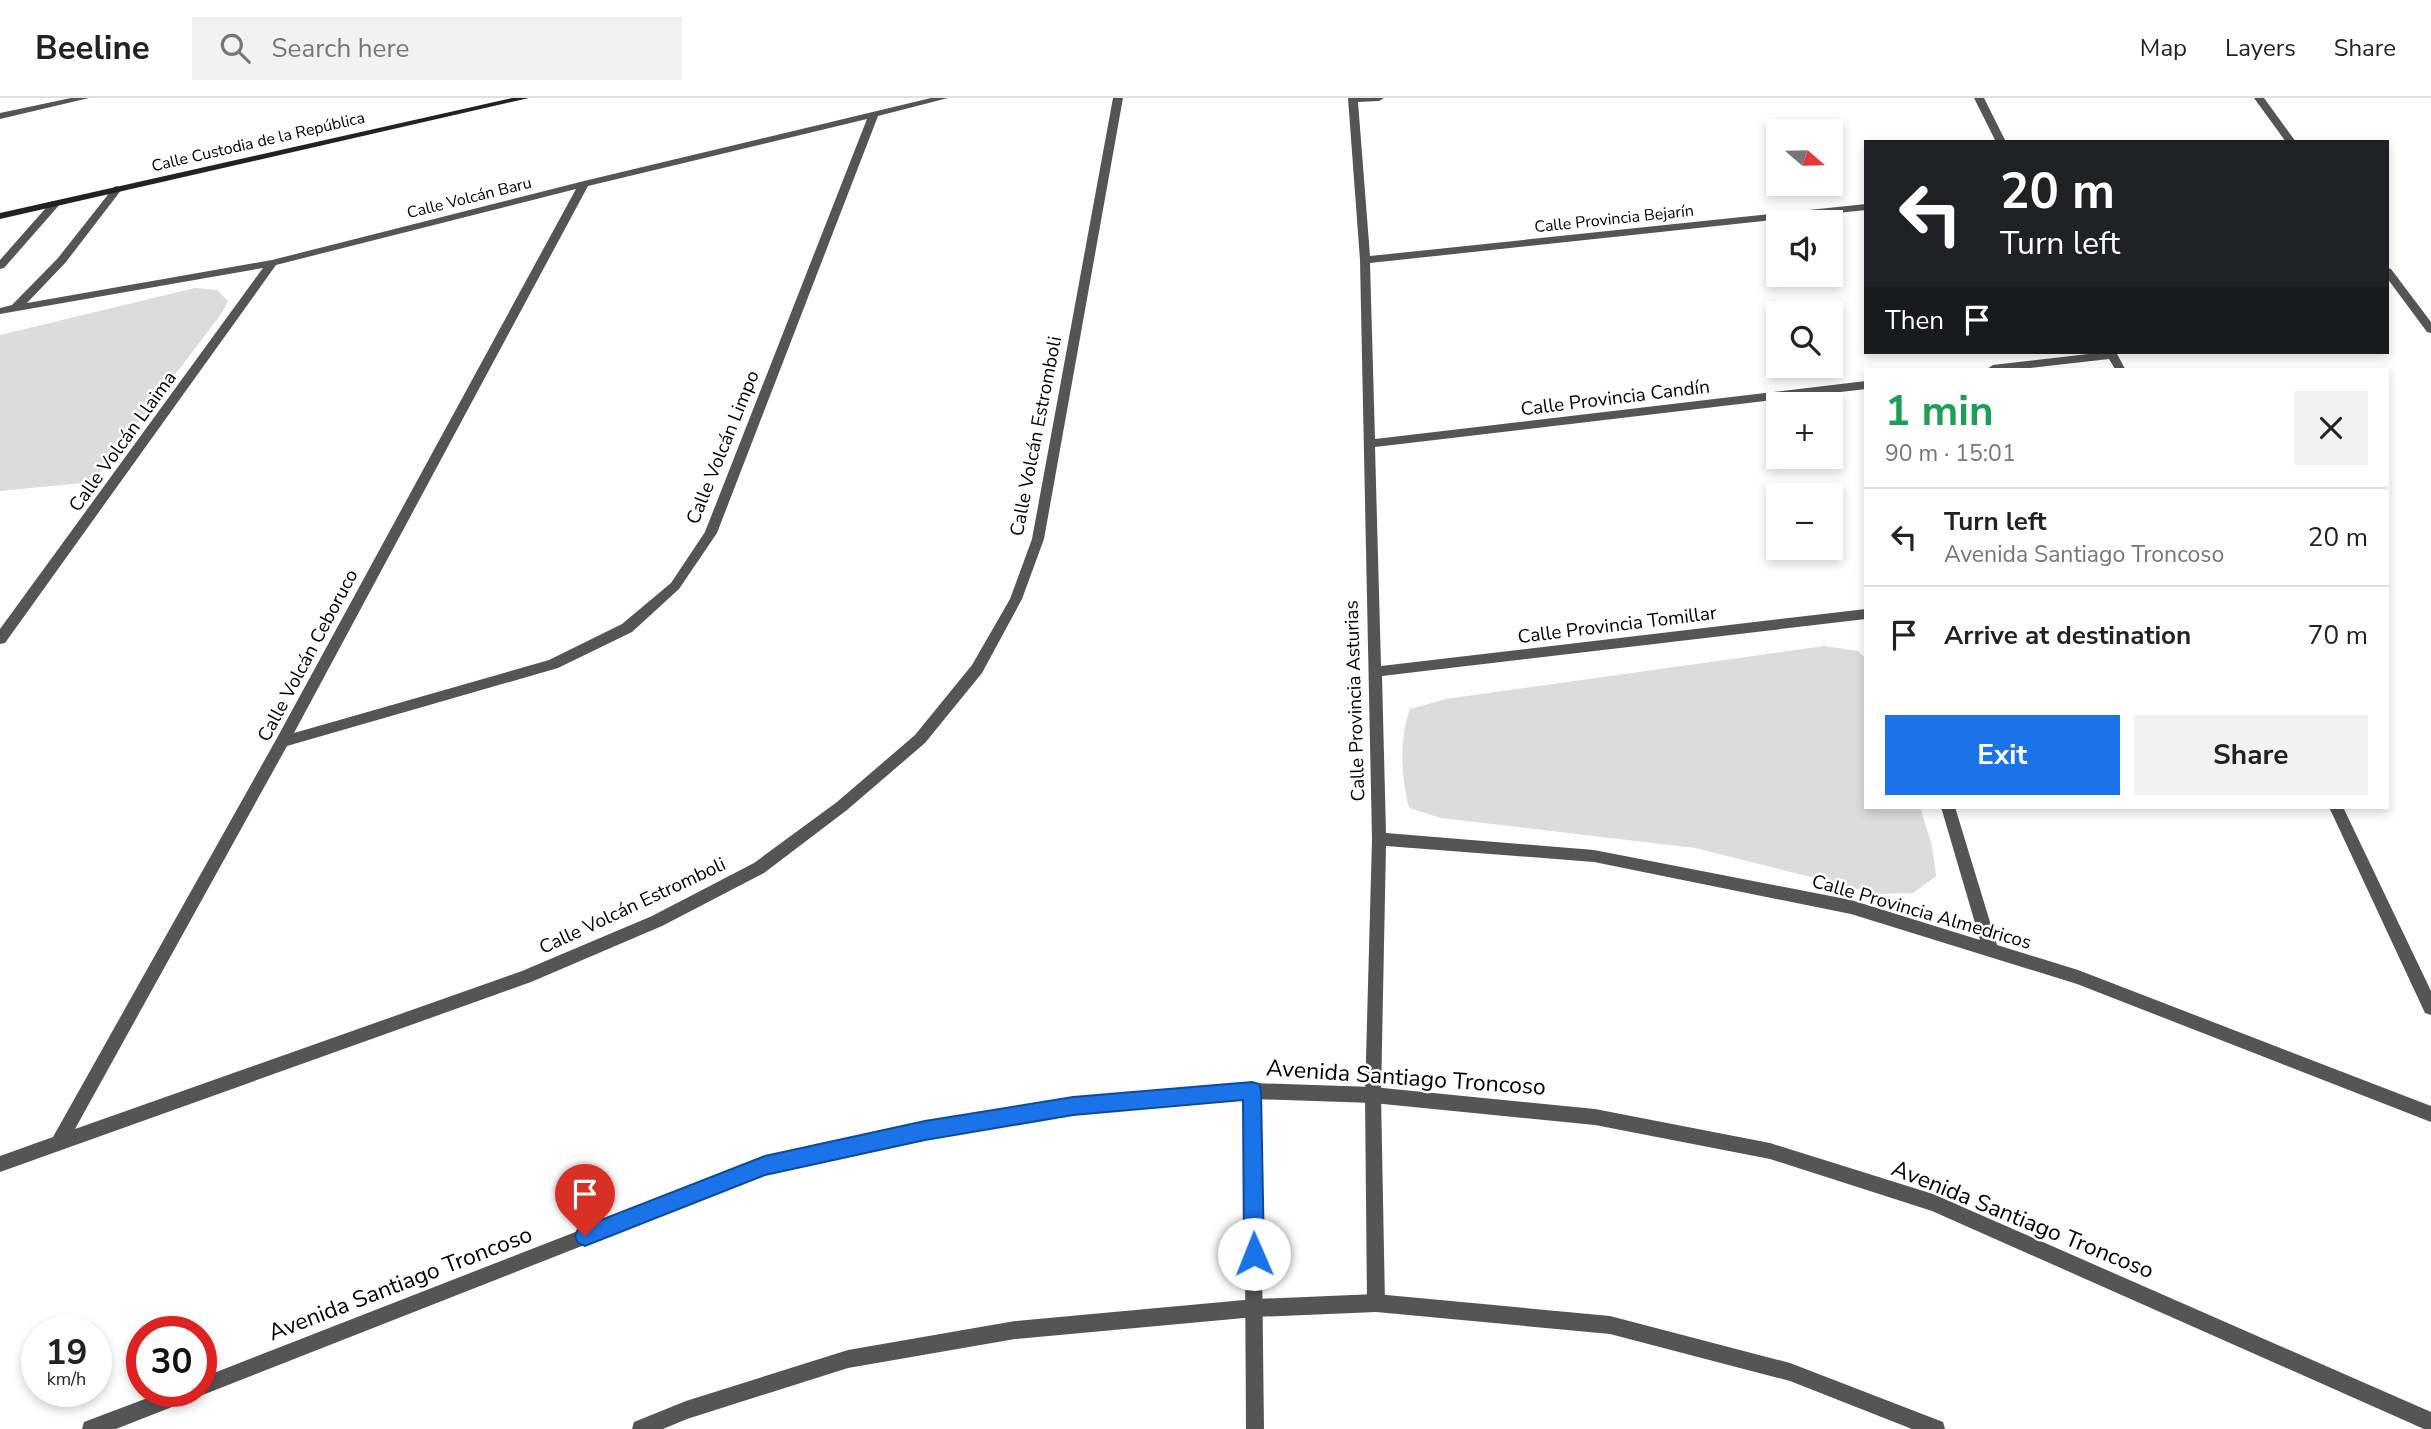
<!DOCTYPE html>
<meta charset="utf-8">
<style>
:root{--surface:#fff;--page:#f2f2f2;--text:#222;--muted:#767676;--line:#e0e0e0;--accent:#1a73e8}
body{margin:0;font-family:"Nunito Sans",sans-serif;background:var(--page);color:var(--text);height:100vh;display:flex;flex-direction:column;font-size:26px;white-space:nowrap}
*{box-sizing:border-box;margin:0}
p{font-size:23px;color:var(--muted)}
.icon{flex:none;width:38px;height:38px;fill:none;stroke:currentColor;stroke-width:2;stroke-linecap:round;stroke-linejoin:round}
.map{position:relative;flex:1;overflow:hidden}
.drawer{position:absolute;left:1864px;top:270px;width:525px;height:441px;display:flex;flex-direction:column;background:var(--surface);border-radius:0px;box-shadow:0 4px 10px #0003}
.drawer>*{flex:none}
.banner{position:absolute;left:1864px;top:42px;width:525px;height:214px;border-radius:0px;box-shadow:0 4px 10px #0003;background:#202124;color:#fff;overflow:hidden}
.needle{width:46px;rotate:110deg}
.buttons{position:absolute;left:1766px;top:21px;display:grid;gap:14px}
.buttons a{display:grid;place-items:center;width:77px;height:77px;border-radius:0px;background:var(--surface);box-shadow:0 4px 10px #0003;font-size:35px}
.speed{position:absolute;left:21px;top:1218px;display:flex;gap:14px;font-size:35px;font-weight:700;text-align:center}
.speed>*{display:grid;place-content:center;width:91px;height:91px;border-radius:50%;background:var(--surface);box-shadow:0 4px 10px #0003;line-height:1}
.speed small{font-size:18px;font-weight:400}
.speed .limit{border:10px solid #d22;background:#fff;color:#111}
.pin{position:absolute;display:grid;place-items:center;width:60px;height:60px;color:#fff;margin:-72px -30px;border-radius:50% 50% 50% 0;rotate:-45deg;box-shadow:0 0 7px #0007}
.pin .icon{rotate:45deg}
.me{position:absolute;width:77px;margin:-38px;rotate:359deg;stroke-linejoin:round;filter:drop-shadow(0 0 5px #0008)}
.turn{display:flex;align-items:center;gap:24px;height:147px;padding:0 21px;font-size:32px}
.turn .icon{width:91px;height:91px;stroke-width:2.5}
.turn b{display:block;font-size:49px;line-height:60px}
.then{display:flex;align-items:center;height:66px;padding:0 21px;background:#0003;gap:14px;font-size:26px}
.round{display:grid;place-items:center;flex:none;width:74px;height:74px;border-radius:0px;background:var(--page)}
.summary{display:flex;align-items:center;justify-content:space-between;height:119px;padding:0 21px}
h1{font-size:42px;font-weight:700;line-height:52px;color:#1e9e55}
.primary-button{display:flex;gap:14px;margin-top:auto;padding:14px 21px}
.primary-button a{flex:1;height:80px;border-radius:0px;background:var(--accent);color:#fff;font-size:28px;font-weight:700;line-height:80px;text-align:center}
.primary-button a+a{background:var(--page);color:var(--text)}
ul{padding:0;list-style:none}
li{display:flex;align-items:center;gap:21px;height:98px;padding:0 21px;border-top:2px solid var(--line)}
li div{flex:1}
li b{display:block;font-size:26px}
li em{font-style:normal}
header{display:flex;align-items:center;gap:42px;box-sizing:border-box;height:98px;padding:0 35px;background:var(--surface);border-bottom:2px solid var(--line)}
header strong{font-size:33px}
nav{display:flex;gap:38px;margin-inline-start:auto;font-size:24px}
.search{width:490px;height:63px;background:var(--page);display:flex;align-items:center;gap:18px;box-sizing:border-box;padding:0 24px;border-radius:0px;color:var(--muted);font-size:26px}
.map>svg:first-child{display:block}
.green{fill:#dcdcdc}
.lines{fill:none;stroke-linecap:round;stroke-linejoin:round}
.minor{fill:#555;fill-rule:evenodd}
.tertiary{fill:#555;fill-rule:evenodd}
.secondary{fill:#222;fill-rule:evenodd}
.route{fill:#1a73e8;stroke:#114b97;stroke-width:2}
.labels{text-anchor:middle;stroke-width:5;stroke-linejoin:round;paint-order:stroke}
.far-street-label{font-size:16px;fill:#000;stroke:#fff}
.street-label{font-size:19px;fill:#000;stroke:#fff}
.near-street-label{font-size:23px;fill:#000;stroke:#fff}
</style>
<header>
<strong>Beeline</strong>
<div class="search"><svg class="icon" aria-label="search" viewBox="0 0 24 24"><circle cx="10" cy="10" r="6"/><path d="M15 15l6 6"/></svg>Search here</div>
<nav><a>Map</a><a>Layers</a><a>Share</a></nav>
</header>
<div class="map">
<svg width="2431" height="1331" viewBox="0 0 2431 1331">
<rect width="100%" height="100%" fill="#fff"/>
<path class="green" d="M195,190l22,2 11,11 -6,12 -129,169 -93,9v-156z
M1824,548l34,5 7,7 1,149h54l12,39 4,30 -23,17 -35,1 -183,-46 -254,-30 -32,-10c-8,-32 -10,-68 1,-99l36,-10z"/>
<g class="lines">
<path class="minor" d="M71,0h18l-89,21v-6z
M931,0h17l-70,18 -161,417 -38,56 -47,43 -74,36 -271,78 -212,383 447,-158 130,-55 102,-53 83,-61 78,-67 57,-70 38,-66 22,-60 81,-441h10l-79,441 -22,60 -40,74 -57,70 -78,67 -83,63 -102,53 -131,56 -531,190v-16l53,-19 224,-399 299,-549 -300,76 -271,378 -5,1v-15l263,-361 -263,46v-6l12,-3 46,-47 56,-71 3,-1 5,3 -56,73 -39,41 245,-43 312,-79zM867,21l-162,413 -34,51 -49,41 -73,36 -255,73 294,-547z
M1348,0h36l-5,3 -21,1 12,154 496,-52v6l-496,53 5,176 491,-58v8l-491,58 6,219 485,-57v10l-484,57 4,157 208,17 257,50 129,40 -39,-133h14l42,138 81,25 353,136v16l-354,-138 -226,-70 -257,-52 -208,-16 -5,249 4,208 -3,6 -6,3 -6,-3 -3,-6 -2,-208 7,-256 -12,-579z
M1974,0h10l22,44h-10z
M52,103l9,2 -57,65 -4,1v-9z
M2106,254h10l9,17h-10l-6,-10 -87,10h-35l6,-4z
M2329,709h14l88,184v24l-6,-2z
M1252,985l6,2 2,6 4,338h-18l-2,-338 2,-6z"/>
<path class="tertiary" d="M2254,0h10l32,44h-10z
M2387,170l4,1 40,53v11l-4,-1 -40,-54z
M1252,985l121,4 222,22 175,34 163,51 498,218v17h-7l-492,-218 -162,-52 -175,-34 -222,-22 -121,-4 -179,15 -148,25 -160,35 -649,255h-34l2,-7 82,-31h35v-13l564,-220 160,-35 148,-25z
M1376,1196l234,22 180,47 153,59 2,7h-33l-122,-48 -180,-47 -234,-22 -121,5 -240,22 -167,29 -161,51 -24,10h-31l2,-7 52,-21 162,-51 167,-29 240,-22z"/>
<path class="secondary" d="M512,0h17l-529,121v-6z"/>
</g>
<path class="route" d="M1252,984l7,2 2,7 3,163 -3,7 -7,3 -7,-3 -3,-7 -1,-154 -170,15 -148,25 -160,35 -180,71 -7,-3 -3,-7 3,-7 187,-73 160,-35 148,-24z"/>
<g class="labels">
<g class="far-street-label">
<text transform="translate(258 43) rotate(-13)" y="6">Calle Custodia de la República</text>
<text transform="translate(469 99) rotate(-14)" y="6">Calle Volcán Baru</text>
<text transform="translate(1614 120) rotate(-6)" y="6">Calle Provincia Bejarín</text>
</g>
<g class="street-label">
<text transform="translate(1615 299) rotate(-7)" y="7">Calle Provincia Candín</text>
<text transform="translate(1035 338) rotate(-79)" y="7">Calle Volcán Estromboli</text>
<text transform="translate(122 343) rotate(-54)" y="7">Calle Volcán Llaima</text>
<text transform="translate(722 349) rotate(-68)" y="7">Calle Volcán Limpo</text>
<text transform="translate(1617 526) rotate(-7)" y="7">Calle Provincia Tomillar</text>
<text transform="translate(307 557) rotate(-62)" y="7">Calle Volcán Ceboruco</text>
<text transform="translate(1354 603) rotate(-92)" y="7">Calle Provincia Asturias</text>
<text transform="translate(632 807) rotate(-25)" y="7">Calle Volcán Estromboli</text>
<text transform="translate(1922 813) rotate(16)" y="7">Calle Provincia Almedricos</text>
</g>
<g class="near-street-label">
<text transform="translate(1406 979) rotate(4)" y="8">Avenida Santiago Troncoso</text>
<text transform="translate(2023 1121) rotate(22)" y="8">Avenida Santiago Troncoso</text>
<text transform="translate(400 1185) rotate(-21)" y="8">Avenida Santiago Troncoso</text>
</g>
</g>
</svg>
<div class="buttons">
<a><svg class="needle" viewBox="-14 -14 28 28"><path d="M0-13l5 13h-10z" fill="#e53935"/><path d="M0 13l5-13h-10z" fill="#767676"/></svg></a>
<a><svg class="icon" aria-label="sound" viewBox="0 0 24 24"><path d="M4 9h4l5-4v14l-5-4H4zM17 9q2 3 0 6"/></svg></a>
<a><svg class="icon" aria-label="search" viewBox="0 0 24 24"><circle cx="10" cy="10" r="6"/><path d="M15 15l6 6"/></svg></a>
<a>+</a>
<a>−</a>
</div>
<div class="speed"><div>19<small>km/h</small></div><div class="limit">30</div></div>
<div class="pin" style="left:585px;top:1138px;background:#d93025"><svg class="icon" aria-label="arrive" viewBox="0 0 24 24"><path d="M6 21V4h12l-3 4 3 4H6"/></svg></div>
<svg class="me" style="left:1254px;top:1156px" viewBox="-20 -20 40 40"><circle r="19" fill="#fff"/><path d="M0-13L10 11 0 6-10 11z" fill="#1a73e8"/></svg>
<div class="banner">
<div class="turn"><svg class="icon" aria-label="left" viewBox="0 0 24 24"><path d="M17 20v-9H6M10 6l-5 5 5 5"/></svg><div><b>20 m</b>Turn left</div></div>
<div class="then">Then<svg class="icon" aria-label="arrive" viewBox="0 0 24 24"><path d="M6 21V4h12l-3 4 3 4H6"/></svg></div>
</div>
<section class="drawer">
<div class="summary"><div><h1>1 min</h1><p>90 m · 15:01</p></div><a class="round"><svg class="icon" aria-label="close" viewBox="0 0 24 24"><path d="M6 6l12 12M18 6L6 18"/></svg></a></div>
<ul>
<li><svg class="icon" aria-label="left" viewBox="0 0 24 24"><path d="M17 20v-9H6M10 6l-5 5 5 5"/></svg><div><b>Turn left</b><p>Avenida Santiago Troncoso</p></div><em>20 m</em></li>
<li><svg class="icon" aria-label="arrive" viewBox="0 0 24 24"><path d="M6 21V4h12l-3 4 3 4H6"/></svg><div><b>Arrive at destination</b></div><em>70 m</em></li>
</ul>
<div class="primary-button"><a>Exit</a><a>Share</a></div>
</section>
</div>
